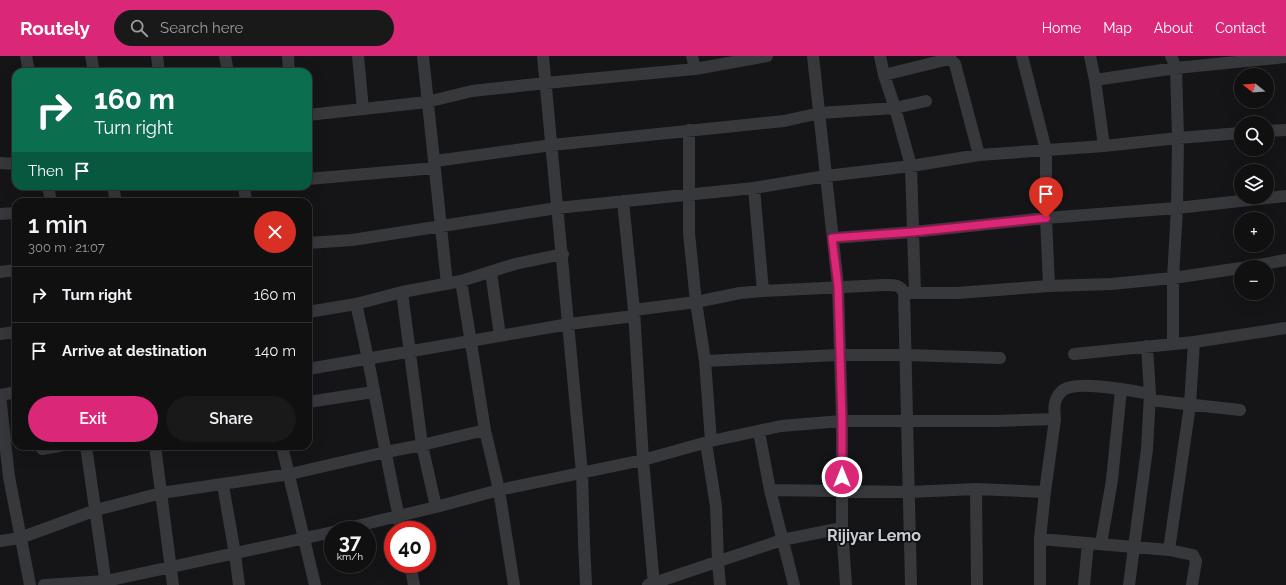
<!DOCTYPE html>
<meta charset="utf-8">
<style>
:root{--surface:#101011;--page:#19191a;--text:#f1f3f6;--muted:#9c9d9f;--line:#303031;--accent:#db2777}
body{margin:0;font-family:Raleway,sans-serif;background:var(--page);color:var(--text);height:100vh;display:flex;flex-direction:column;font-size:15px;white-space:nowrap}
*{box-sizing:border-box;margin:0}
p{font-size:13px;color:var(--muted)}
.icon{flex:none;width:22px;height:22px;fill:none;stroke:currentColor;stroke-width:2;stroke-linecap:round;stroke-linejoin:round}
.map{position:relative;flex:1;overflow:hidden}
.panel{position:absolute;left:12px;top:142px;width:300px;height:252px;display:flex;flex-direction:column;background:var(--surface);border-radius:12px;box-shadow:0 4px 16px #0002,0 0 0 1px var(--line)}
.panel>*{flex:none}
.guide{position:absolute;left:12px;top:12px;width:300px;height:122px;border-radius:12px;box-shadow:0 4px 16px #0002,0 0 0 1px var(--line);background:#0b6e4f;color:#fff;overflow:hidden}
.needle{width:26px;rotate:287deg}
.tools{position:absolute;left:1234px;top:12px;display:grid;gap:8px}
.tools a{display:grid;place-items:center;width:40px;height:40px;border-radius:50%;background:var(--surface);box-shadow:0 4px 16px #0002,0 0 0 1px var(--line);font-size:20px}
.speed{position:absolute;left:324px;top:465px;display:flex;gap:8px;font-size:20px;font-weight:700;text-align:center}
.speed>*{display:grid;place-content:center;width:52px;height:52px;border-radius:50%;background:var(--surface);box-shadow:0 4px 16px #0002,0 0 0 1px var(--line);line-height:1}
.speed small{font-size:10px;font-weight:400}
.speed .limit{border:6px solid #d22;background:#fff;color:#111}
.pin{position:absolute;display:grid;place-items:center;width:34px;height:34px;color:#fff;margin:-41px -17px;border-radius:50% 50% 50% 0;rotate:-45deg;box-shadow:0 0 4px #0007}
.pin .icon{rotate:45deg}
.me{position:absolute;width:44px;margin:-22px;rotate:0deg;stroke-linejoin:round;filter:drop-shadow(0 0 3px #0008)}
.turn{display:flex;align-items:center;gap:14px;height:84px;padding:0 16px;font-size:18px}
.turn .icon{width:52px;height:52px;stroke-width:2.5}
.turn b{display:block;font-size:28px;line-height:34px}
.then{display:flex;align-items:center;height:38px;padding:0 16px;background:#0003;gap:8px;font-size:15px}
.round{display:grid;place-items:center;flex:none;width:42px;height:42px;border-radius:21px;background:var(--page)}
.overview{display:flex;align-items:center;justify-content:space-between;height:68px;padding:0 16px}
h1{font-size:24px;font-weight:600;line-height:30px}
.action{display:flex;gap:8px;margin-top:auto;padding:8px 16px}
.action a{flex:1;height:46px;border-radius:24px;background:var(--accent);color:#fff;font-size:16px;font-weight:600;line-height:46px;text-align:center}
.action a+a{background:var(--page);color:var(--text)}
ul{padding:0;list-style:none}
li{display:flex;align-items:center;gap:12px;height:56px;padding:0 16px;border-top:1px solid var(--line)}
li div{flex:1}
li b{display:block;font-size:15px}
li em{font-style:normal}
header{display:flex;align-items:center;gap:24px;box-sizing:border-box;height:56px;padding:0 20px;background:var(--accent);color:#fff}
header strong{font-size:19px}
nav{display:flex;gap:22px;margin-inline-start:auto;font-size:14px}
.search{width:280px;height:36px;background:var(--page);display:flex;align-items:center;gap:10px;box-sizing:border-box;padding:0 14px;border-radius:22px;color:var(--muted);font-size:15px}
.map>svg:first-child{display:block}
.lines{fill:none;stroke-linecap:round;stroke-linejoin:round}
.minor{stroke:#36383c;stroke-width:12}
.route-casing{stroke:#8e194d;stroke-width:10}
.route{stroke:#db2777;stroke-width:7}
.labels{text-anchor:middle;stroke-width:3.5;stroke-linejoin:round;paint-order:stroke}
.district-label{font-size:16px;font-weight:bold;fill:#c8ccd3;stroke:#101012}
</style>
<header>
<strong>Routely</strong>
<div class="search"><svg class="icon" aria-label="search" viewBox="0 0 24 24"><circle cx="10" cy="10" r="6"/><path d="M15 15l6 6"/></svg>Search here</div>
<nav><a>Home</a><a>Map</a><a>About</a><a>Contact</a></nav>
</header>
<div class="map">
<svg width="1286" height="529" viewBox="0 0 1286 529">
<rect width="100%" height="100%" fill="#151517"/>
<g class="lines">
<path class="minor" d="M26,0l3,16
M91,0l3,16
M157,0l2,16
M225,0l3,16
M288,0l1,16
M358,0l5,53
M423,0l24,228
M543,0l39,417 2,69 2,43
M692,0l3,13
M813,0l25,230 4,135v107l4,57
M880,0l4,19 11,33 16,58 4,127
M1022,0l24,94v68l3,68
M1090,0l5,24 9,66
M1171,0l5,12 2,70 -1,70 -4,70v65
M884,19l61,-15h6l4,4 24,91
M1095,24l81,-12 110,-11
M308,59l119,-13 45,-11 74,-8 149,-14 72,-13
M689,74v103l7,69 9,59 6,80
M1267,75l19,-1
M435,105l117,-16 232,-24 36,-8 75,-5 31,-7
M0,107l16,1
M308,123l127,-11
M48,130l3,16
M113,130l3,16
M244,130l2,16
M754,132l9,103
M623,145l11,109 9,150 11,125
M0,158l16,-1
M833,182l80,-6 133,-14 131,-10 109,-12
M308,187l44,-3 205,-32 197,-20 72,-12 85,-10 68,-11 125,-9 74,-8 63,-5
M1247,211l39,-7
M0,216l16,-2
M491,216l9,64
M461,225l24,149 14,60 15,95
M402,236l20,153 14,62
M904,237h53l92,-7 62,-2 62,-6 68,-10
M356,248c18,75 28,151 46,226
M634,254l62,-8 44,-9 23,-2 121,-6c9,0 16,-1 20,8l7,292
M308,256l48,-8 46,-12 59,-11 54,-17 48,-10
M0,278l16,-2
M1074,298l120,-12 92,-14
M705,305l134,-6h67l94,3
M308,313l261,-45 65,-8
M0,339l9,82 21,108
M0,339l16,-3
M1150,344l90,10
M308,346l65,-10
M759,376l11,58 24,95
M706,387l10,63 2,56 2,23
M86,390l20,139
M155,390l18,139
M282,390l33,139
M42,393l17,-3
M223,429l12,69 4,31
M976,433l1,96
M770,434l139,2 67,-3 69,3
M340,474l96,-23 63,-17 144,-30 68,-19 70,-15 61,-5h153l60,-2
M1040,483l129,11 24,5 3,6 -4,24
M0,485l20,-3 76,-28 65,-17 129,-19 96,-22 36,-7 63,-15
M1101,488l11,-64 9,-90
M1169,494l21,-145 4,-63
M410,508l4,21
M44,529l62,-4 227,-49
M648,529l134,-45 60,-12
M1040,529v-46l5,-47 10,-73c-1,-10 -2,-20 7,-28 13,-12 70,0 88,3
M1084,529l4,-42
M1129,529l18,-136 3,-55 -3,-48"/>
</g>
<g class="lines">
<g class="route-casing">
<path id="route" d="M842,421v-56l-4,-135 -6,-48 81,-6 133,-14"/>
</g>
<use href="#route" class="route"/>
</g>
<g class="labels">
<g class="district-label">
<text x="874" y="485">Rijiyar Lemo</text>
</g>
</g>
</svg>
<div class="tools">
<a><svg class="needle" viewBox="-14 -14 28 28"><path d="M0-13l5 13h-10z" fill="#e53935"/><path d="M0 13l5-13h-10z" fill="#9c9d9f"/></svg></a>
<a><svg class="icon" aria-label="search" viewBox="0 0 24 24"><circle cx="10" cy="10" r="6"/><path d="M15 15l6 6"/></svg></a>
<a><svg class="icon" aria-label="layers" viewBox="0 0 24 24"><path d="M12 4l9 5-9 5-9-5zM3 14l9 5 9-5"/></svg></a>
<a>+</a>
<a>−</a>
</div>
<div class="speed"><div>37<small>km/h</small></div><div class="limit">40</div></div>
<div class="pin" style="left:1046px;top:162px;background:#d93025"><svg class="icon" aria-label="arrive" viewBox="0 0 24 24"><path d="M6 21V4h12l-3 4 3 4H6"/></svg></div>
<svg class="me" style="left:842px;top:421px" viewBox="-20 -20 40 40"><circle r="17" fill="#db2777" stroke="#fff" stroke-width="3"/><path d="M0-11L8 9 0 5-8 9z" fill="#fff"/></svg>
<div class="guide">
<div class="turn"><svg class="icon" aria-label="right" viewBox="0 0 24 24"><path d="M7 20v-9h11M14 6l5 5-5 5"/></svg><div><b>160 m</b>Turn right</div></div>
<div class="then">Then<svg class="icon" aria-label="arrive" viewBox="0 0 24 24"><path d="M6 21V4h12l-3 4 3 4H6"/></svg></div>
</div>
<section class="panel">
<div class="overview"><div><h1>1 min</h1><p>300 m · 21:07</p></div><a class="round" style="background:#d93025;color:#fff"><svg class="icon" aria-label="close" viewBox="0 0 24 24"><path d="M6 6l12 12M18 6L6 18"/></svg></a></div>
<ul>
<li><svg class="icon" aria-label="right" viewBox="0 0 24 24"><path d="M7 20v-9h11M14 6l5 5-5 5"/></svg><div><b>Turn right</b></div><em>160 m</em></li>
<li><svg class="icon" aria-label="arrive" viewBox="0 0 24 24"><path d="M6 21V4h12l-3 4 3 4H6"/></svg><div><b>Arrive at destination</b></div><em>140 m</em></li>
</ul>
<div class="action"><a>Exit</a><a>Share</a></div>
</section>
</div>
